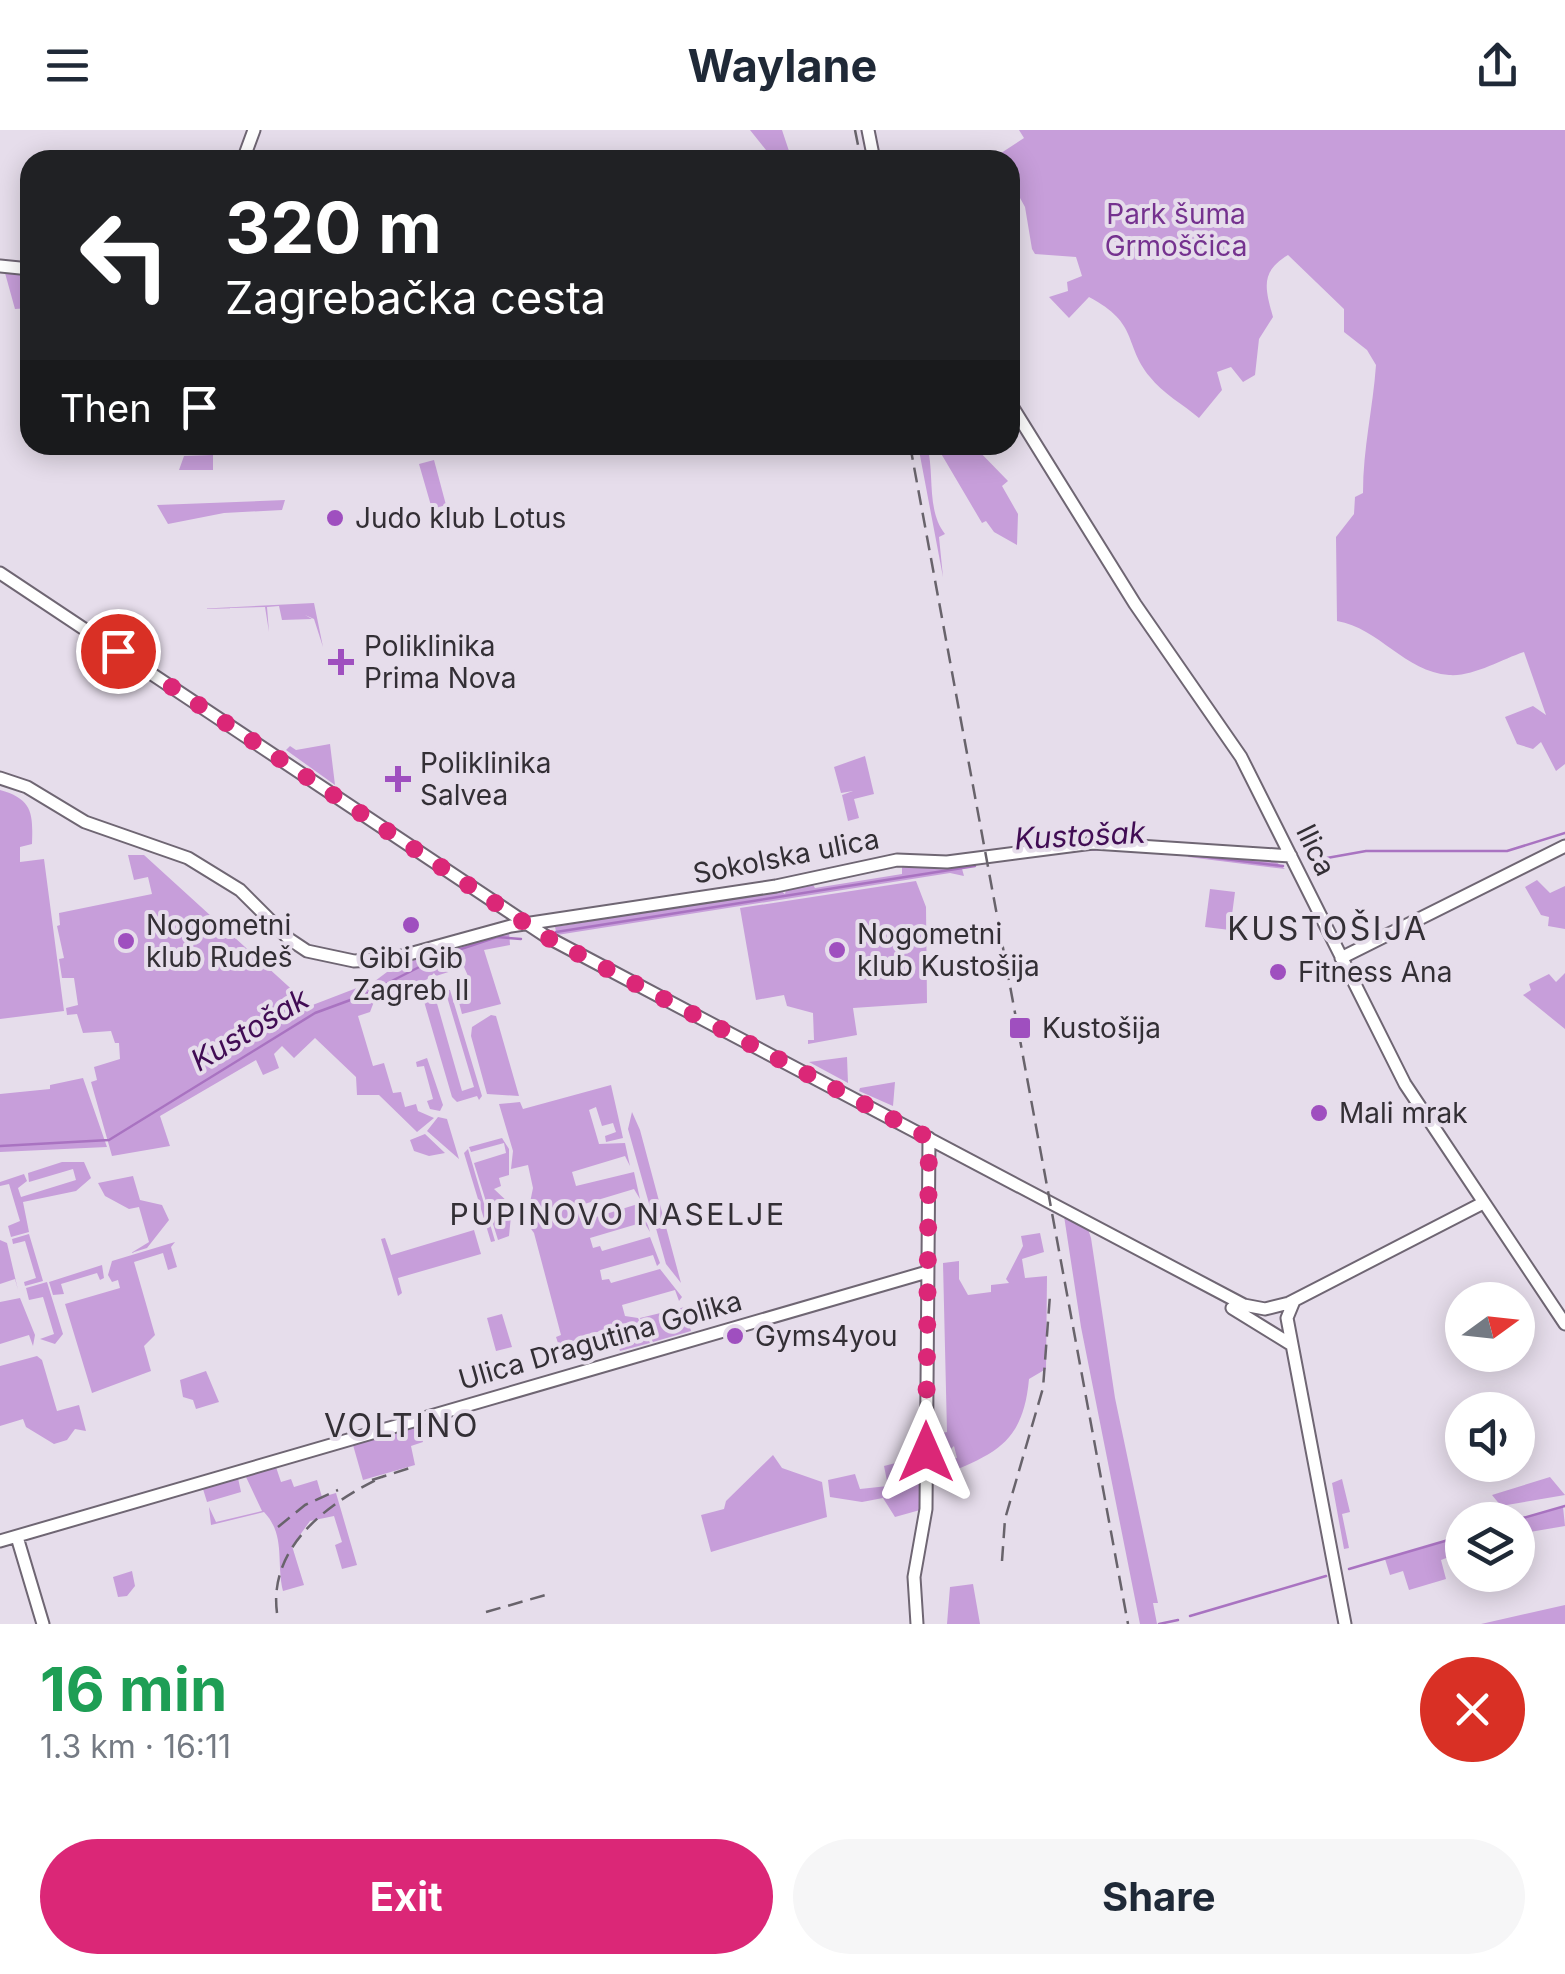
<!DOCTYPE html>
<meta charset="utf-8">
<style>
:root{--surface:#fff;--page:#f6f6f7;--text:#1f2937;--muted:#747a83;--accent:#db2777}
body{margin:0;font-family:Inter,sans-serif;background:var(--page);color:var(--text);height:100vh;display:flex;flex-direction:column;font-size:38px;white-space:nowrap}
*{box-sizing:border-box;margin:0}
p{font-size:32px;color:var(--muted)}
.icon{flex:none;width:55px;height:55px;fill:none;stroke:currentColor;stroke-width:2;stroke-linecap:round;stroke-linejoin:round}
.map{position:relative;height:1494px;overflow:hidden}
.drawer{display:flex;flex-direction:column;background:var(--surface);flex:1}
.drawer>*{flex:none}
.top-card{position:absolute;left:20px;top:20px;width:1000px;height:305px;border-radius:30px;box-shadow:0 5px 25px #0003;background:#202124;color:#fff;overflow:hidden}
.needle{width:65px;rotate:75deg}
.fabs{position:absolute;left:1445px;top:1152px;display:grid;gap:20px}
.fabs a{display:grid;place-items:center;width:90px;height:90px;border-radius:50%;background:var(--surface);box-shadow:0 5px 25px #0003;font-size:50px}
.pin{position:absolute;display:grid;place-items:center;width:85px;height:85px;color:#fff;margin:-42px;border:5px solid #fff;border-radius:50%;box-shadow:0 2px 10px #0007}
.me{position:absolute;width:110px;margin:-55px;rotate:0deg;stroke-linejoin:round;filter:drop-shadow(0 0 8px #0008)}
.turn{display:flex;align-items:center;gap:35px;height:210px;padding:0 40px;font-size:45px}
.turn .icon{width:130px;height:130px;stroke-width:2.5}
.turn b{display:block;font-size:70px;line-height:85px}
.then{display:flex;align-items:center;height:95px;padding:0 40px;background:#0003;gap:20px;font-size:38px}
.round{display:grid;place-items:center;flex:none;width:105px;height:105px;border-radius:52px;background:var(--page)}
.overview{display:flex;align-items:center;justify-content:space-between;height:170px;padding:0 40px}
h1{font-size:60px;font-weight:700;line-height:75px;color:#1e9e55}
.action{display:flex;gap:20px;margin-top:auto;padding:20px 40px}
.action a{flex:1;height:115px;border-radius:60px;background:var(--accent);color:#fff;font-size:40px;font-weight:700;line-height:115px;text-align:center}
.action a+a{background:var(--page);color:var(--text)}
header{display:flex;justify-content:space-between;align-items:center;height:130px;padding:0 40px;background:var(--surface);font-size:45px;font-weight:700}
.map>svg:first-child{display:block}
.green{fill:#c79eda}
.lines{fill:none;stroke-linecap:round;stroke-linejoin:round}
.stream{stroke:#a973c1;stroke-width:2.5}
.secondary-casing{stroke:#6f6673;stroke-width:15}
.secondary{stroke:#fff;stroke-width:11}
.rail{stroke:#68636b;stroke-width:2.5;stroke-dasharray:15 8;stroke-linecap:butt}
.route{stroke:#db2777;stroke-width:18;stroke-dasharray:0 32.4}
.poi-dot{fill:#9f4fbf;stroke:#e6ddeb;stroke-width:4}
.labels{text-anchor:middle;stroke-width:8;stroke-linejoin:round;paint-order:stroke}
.park-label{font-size:28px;fill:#75328f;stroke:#e6ddeb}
.poi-label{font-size:28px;fill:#332f35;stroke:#e6ddeb;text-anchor:start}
.street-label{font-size:28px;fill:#332f35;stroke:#e6ddeb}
.water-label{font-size:30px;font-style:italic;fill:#410c54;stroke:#e6ddeb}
.neighbourhood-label{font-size:30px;letter-spacing:2.5px;fill:#332f35;stroke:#e6ddeb}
.quarter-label{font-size:32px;letter-spacing:2.5px;fill:#332f35;stroke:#e6ddeb}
</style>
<header><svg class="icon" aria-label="menu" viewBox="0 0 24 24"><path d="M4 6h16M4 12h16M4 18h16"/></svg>Waylane<svg class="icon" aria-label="share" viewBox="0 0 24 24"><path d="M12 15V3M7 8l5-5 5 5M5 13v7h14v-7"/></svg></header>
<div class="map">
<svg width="1565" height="1494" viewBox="0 0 1565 1494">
<rect width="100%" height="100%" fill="#e6ddeb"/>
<path class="green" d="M750,0h32l10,30 -22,-5z
M1019,0h546v634l-9,7 -15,-29 -8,7 -16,-5 -12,-27 28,-11 13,9 -22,-63c-22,7 -51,25 -75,23 -44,-3 -70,-47 -112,-54l-1,-84 18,-23 1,-17 8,-4c0,-45 10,-85 13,-128l-9,-15 -23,-18v-23l-56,-54c-28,17 -23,33 -15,62l-14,22 -4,36 -12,7 -12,-15 -14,5 5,18 -23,28c-15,-13 -37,-25 -49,-41 -27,-33 -10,-53 -61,-80l-20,21 -20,-21 19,-6 -1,-9 15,-6 -6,-19 -41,-3 -3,-5 -7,-42 -15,-27v-20h-10l-2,-5 26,-17z
M5,143l25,3v32l-15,1z
M918,315h9c8,29 -1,65 18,89l-6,3 4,40z
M936,315h37l35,36 -6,5 16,28 -1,31 -23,-13 -8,-11 -4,2z
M213,325v15h-34l5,-14z
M434,330l12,45 -14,4 -13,-45z
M285,370l-3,10 -58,3 -56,11 -11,-19z
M314,473l9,44 -9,-28 -9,-4 7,4 -30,1 -3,-14 -12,1 2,25 -4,-25 -69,2z
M330,614l5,41 -49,-35 4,-4 6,4z
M865,626l9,38 -20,5 5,19 -11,3 -6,-26 11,-4 -12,2 -7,-26z
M0,660c33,9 33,24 32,54l-12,3v15l24,-3 20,152 -64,8z
M1189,720l86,11 10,8 -97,-12z
M128,725h16l166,151 65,-25 24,-18 110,-32 1,14 -26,5 17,54 -39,10 -7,-27 13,-11 -4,-9 -28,9 -2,-3 -6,6 -53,20 -5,13 -12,4 15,50 11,-3 9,30 8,-1 4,15 11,-3 2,7 16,7 -17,14 -38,-37h-22l-1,-18 -41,-39 -21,20 -12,-12 -8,8 5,14 -16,7 -7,-15 -96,56 10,30 -58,10 -21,-74 6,-2 -3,-13 26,-8 -1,-16h-4l-4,-12 -28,2 -6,-19 -10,1 -1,-7 12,-3 -4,-27h-12l-3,-19 5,-1 -7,-32 3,-1 -1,-12 93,-19 -4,-17 -14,3z
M902,735l43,4 16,-4 3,11 -14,-3 -393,62 -2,-8 224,-38 6,5 1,-4 26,-7 3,5 87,-14z
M1537,750l13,13 15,-7v43l-17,-3 1,-9 -8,-2 -16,-28z
M916,751l10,26 1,96 -74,5 4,27 -49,9v-4h6l-1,-27 -26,-7 -3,-11 -28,5 -16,-92z
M1210,759l25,3 -5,38 -25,-3z
M1565,843v56l-42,-34 8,-5 -2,-6 20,-10 7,8z
M445,860h5l32,106 -3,4 -2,-4 -20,6 -5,-5 -29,-99 11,-5 28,98 12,-4z
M491,885l5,1 23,80 -32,-2 -16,-58 1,-9z
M847,927l1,26 -39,-21z
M427,928l16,47 -3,6 -10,-2 -3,-8 6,-2 -9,-33 -7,1 -1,-5z
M83,948l24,69 -107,5v-58l50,-5v-4z
M895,952l-2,24 -34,-15 1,-3z
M611,955l12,53 -17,4 -1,-6 11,-4 -3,-9 -11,3 -6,-19 -7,3 10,34 26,-1 5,23 -5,-10 -53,16 4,14 58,-14 6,27 -6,-10 -53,16 3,10 7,-2 2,5 48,-15 9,29 -6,-10 -54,16 3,10 7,-2 2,5 48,-14 10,26 -3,3 -4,-11 -53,15 2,10 7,-1 2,4 49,-14 22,28 -3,4 -4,-11 -53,15 3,11 13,2 12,25 -30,8 -9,-24 -52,19 -3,-9 5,-2 -27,-102 -8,-11 7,-34 -5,-23 -17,4 2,-18 -14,-47 21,-2 3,7z
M632,982l8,18 41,153 -15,-19 -38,-135z
M438,987l9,2 12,40 -32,-28z
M425,1004l20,19 -16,3 -15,-5 -4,-11z
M502,1008l7,11v26l-10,3 2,8 -7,3 18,17 -3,30 -11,4 -24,-77 32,-10 -2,-10 -33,9 -2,-5z
M468,1019l27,92 -4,1 -27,-89z
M62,1032h22l7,16 -15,13 -53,11 6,30 -18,5 -3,-11 12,-5 -11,-37 -9,2v-4l24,-8 3,7 -9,7 3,9 55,-17 -3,-11 -44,13 -1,-9z
M133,1046l7,24 22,5 7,15 -22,28 -16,5 18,-11 -10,-35 -10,2 -24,-13 -7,-13z
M1064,1086l24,13 3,9 24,160 43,205h-5l4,21h-17l-59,-297z
M474,1100l7,24 -83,24 4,15 -4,3 -17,-57 4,-1 6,17z
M1040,1103l4,19 -22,7 3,19 22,-2 -1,93 -17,10c-6,65 -34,75 -91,98l8,-17 11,-2 -3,-12 -16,15 -5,14v-40l14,-3 -4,-169 16,-2v18l9,16 23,-3v-7l18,-2 -3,-4 17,-33 -2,-10z
M29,1104l14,47 -18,5 -1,-4 12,-4 -11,-37 -12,3 -1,-5z
M0,1110l7,3 11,47 -3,-11 -15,5z
M175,1112l-4,5 6,20 -9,3 -5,-17 -29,9 21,73 -11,11 7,25 -59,22 -27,-89 55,-16 -2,-8 -6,2 -4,-7 4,-14z
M102,1135l2,13 -4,2 -3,-7 -36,11 3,10 -11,1 -4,-13z
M47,1152l16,52 -8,10 -15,-5 14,-5 -11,-37 -14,3 -3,-12z
M20,1168l15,37 -2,11 -4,-11 -29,9v-42z
M685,1177l6,24 -38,11 -13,-24z
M502,1184l10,33 -16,4 -9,-33z
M37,1226l5,4 15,51 22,-6 7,26 -11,-2 -8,11 -13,4 -28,-17 -3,-8 -23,7v-60z
M206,1241l13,31 -23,7 -3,-9 -10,-3 -3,-17z
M418,1296l5,16 -12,4 4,19 -52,15 -10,-35z
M773,1325l9,13 40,14 5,35 -116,35 -10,-37 23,-6 2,-8z
M915,1328l5,4v48l-25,7 -12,-19 -21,4 -32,-5 -2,-17 27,-6 5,15 28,-3 -4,-20z
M276,1337l5,15 10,-3 3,8 23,-7 5,17 14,-4 21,72 -15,4 -7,-24 7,-3 -8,-26 -24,5 -18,25 12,39 -21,6c-7,-28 3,-56 -19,-79l-53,13 -2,-18 7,15 46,-11 -16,-34z
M1550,1347l15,18 -64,11 -9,-11z
M238,1348l3,14 -34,10 -4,-13z
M1342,1349l8,33 -8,2 7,34 -5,1 -12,-66z
M1563,1377l2,19 -47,8v-14z
M1462,1406v16l-21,8 5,19 -37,11 -6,-19 -13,4 -5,-16z
M132,1441l3,15 -8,10 -9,1 -5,-20z
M973,1454l7,40h-33l3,-37z
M1565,1475v19h-84z"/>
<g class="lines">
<path class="stream" d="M1081,720l22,-1
M1200,726l83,10
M1310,731l56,-10h141l58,-18
M556,802l419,-66
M0,1016l109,-6 206,-127 49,-18 79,-40 54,-18 24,2
M1516,1390l49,-14
M1349,1439l113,-33
M1190,1486l136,-40
M1159,1494l19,-4"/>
<g class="secondary-casing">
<path id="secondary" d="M868,0l6,30
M243,30l11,-30
M0,136l30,3
M1010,273l125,201 106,153 164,327 160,240
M0,443l547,364 697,368 21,4 24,-6 194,-100
M0,648l27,9 58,35 103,36 52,32 49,49 18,12 47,10 37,-2 120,-33 265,-40 121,-26 50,2 146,-19 198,13
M1341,828l224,-112
M1294,1171l-7,17 58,306
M1232,1178l60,37
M17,1407l26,87
M0,1411l927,-269
M917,1494l-3,-47 12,-68 3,-371"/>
</g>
<use href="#secondary" class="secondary"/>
<path class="rail" d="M855,0l6,30
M910,315l218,1179
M372,1350l38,-12
M278,1397l27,-22 33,-15
M1002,1431l3,-42 38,-131 7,-93
M486,1482l63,-18
M277,1483c-9,-68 54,-112 107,-137"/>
</g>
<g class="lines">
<path class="route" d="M118,521l428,286 383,201 -3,314"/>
</g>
<g class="poi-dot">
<circle cx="335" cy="388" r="10"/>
<path d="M336 517h10v10h10v10h-10v10h-10v-10h-10v-10h10z"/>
<path d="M393 634h10v10h10v10h-10v10h-10v-10h-10v-10h10z"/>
<circle cx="411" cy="795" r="10"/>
<circle cx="126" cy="811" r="10"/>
<circle cx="837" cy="820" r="10"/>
<circle cx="1278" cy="842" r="10"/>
<rect x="1008" y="886" width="24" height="24" rx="5"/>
<circle cx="1319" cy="983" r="10"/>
<circle cx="735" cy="1206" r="10"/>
</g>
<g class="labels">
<g class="park-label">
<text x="1176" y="94">Park šuma<tspan x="1176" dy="32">Grmoščica</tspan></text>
</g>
<g class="poi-label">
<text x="355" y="398">Judo klub Lotus</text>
<text x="364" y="526">Poliklinika<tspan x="364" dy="32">Prima Nova</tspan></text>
<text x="420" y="643">Poliklinika<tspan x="420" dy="32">Salvea</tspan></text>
<text x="146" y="805">Nogometni<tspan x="146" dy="32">klub Rudeš</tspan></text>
<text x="857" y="814">Nogometni<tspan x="857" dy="32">klub Kustošija</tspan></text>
<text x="411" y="838" text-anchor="middle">Gibi Gib<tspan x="411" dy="32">Zagreb II</tspan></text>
<text x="1298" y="852">Fitness Ana</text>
<text x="1042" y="908">Kustošija</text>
<text x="1339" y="993">Mali mrak</text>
<text x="755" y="1216">Gyms4you</text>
</g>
<g class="street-label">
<text transform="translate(1316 720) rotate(64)" y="10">Ilica</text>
<text transform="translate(786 726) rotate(-11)" y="10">Sokolska ulica</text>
<text transform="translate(600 1210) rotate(-16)" y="10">Ulica Dragutina Golika</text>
</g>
<g class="water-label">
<text transform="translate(1080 706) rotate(-3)" y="10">Kustošak</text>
<text transform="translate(250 900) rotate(-31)" y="10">Kustošak</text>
</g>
<g class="neighbourhood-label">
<text x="618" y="1095">PUPINOVO NASELJE</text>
</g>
<g class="quarter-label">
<text x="1328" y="810">KUSTOŠIJA</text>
<text x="402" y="1307">VOLTINO</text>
</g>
</g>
</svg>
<div class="fabs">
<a><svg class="needle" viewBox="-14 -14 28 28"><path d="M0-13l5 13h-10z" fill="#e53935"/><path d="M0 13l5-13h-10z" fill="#747a83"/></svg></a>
<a><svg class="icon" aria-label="sound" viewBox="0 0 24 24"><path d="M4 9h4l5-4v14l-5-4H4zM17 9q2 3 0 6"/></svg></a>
<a><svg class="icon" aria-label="layers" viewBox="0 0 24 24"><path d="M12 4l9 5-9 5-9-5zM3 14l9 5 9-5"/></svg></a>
</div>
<div class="pin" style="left:118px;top:521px;background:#d93025"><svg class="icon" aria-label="arrive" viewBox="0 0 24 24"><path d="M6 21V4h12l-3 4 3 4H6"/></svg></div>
<svg class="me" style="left:926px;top:1322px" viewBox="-20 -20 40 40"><path d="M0-17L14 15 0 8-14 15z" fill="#db2777" stroke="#fff" stroke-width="4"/></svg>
<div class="top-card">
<div class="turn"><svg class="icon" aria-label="left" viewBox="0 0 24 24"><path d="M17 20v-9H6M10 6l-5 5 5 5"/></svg><div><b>320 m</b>Zagrebačka cesta</div></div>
<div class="then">Then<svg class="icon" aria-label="arrive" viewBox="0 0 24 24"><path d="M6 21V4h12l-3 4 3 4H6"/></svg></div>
</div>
</div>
<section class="drawer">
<div class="overview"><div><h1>16 min</h1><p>1.3 km · 16:11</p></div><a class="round" style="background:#d93025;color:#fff"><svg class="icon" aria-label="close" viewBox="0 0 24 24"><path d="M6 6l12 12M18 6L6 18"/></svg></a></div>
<div class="action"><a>Exit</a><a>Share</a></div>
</section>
